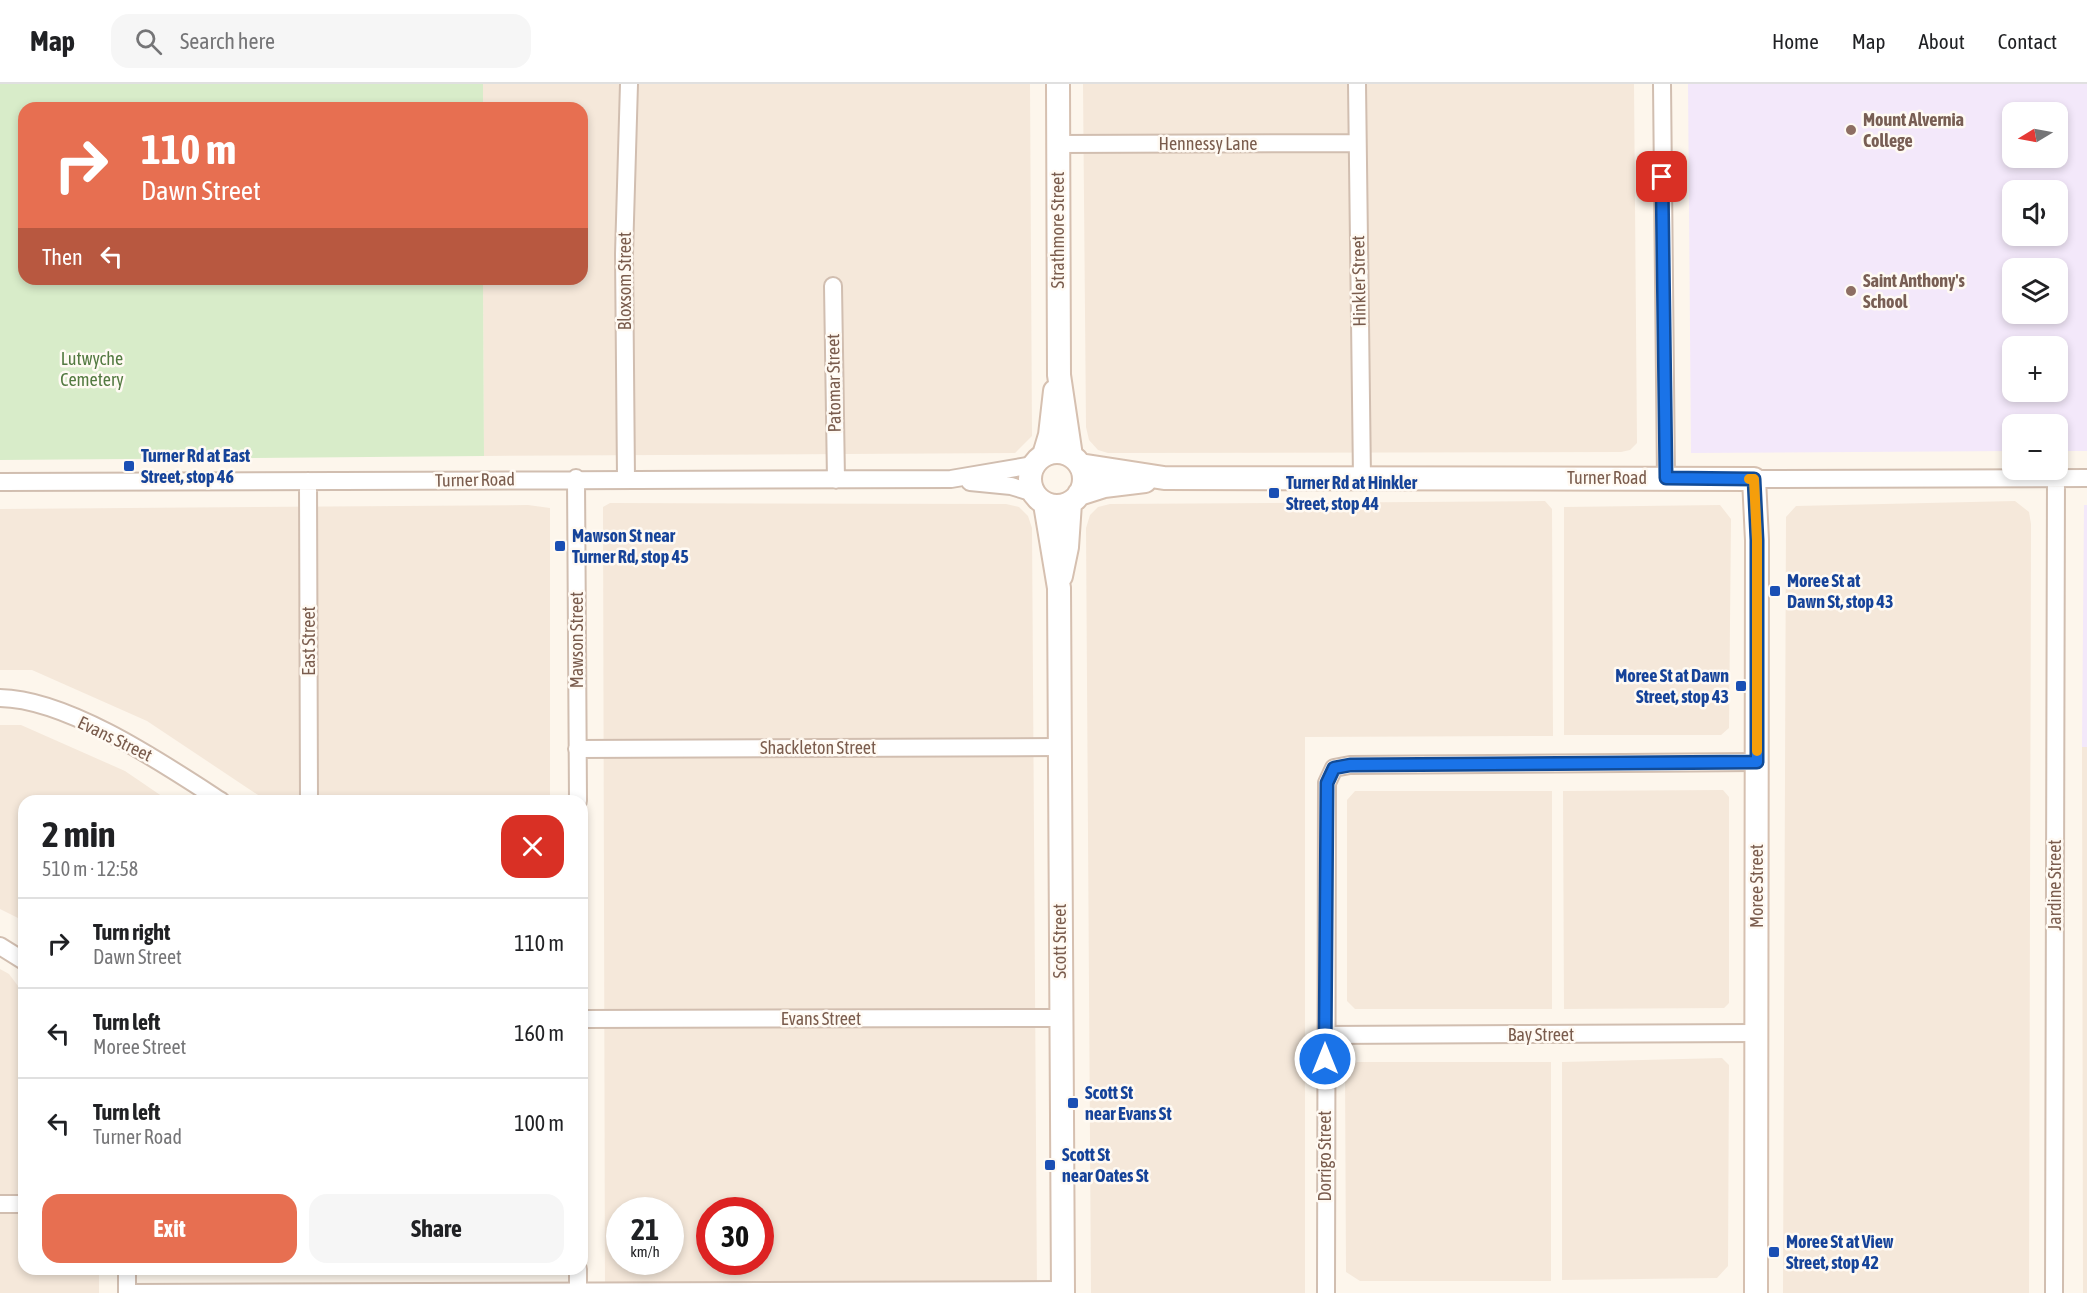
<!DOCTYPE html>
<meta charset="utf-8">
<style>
:root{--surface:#fff;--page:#f6f6f6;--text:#202124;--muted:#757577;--line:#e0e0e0;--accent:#e76f51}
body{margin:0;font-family:"Asap Condensed",sans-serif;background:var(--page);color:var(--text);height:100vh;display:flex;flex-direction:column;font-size:22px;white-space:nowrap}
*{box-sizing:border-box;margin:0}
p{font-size:20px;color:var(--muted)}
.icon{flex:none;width:33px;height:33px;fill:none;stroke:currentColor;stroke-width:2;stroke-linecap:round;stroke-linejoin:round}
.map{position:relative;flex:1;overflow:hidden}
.panel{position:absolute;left:18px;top:711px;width:570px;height:480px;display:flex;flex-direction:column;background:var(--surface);border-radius:18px;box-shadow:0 3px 9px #0003}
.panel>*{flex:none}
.hud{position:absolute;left:18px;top:18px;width:570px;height:183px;border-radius:18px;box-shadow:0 3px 9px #0003;background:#e76f51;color:#fff;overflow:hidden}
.needle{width:39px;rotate:260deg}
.fabs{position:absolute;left:2002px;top:18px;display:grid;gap:12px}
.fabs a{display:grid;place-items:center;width:66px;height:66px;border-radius:12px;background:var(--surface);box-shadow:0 3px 9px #0003;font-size:30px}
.speed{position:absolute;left:606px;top:1113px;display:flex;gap:12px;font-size:30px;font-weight:700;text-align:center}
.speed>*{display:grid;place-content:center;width:78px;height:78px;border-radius:50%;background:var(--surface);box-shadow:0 3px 9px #0003;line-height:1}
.speed small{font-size:15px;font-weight:400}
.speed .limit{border:9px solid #d22;background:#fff;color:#111}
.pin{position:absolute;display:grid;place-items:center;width:51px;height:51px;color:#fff;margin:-26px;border-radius:12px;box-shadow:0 3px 9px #0006}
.me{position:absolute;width:66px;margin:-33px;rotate:0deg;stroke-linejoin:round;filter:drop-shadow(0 0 4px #0008)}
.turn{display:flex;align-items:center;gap:21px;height:126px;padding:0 24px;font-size:27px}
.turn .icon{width:78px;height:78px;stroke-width:2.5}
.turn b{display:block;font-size:42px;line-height:51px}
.then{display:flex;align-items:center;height:57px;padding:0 24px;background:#0003;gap:12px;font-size:22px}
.round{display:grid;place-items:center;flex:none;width:63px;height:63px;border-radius:18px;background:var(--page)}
.overview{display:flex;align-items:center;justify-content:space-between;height:102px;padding:0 24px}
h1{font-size:36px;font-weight:700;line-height:45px}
.action{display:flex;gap:12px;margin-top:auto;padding:12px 24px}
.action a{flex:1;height:69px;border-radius:18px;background:var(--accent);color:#fff;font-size:24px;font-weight:700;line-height:69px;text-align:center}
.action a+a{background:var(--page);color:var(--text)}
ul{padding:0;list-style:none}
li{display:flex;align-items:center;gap:18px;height:90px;padding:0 24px;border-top:2px solid var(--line)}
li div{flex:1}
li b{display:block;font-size:22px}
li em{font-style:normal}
header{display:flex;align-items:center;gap:36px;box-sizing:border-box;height:84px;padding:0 30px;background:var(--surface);border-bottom:2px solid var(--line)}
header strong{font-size:28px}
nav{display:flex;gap:33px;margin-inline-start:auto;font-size:21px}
.search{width:420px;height:54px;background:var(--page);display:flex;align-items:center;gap:15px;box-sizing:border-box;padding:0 21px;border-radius:18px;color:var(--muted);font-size:22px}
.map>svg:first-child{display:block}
.residential{fill:#f5e8da;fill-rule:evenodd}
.education{fill:#f3e8fa;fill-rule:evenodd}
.green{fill:#d8ecc9}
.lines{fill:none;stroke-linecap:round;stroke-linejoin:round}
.street-casing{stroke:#d1beb0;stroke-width:20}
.secondary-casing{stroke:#d6c0b0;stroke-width:26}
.street{stroke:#fff;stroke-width:16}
.secondary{stroke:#fff;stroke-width:22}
.route-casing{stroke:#114b97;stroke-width:15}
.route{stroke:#1a73e8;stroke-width:10}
.slow{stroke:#f59e0b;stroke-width:10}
.education-dot{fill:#8d6e63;stroke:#fffaf3;stroke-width:2}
.transit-dot{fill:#1a4fb4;stroke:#fffaf3;stroke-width:2}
.labels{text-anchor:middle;stroke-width:5;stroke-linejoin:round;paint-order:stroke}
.education-label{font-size:18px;font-weight:bold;fill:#785e54;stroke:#fffaf3;text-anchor:start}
.street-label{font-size:18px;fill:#7a5c4d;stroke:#fffaf3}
.park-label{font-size:18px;fill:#537a41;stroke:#fffaf3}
.transit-label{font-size:18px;font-weight:bold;fill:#164399;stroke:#fffaf3;text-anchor:start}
</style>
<header>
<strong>Map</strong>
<div class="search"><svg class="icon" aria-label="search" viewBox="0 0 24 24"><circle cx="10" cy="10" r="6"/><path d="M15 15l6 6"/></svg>Search here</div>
<nav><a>Home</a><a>Map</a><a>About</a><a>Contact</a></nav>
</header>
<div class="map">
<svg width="2087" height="1209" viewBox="0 0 2087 1209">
<rect width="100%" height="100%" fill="#fdf6ec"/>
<path class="residential" d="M483,0h547l2,352 -17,17 -531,3 -1,-177h99v-171h-99z
M1083,0h551l3,359 -7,7 -9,2 -513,1 -10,-3 -9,-10 -3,-13z
M1545,417l7,8 1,227 -248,1v556h-214l-5,-765 4,-13 8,-8 12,-3z
M2015,417l14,11 2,12 -2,769h-246l3,-776 10,-11z
M610,419l396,1 13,3 9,9 4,12 5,765h-432l-2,-786zM620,1126h50v52h-50zM710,1126h50v52h-50z
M528,421l22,3v293h-283l-120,-80 -115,-51h-32v-161z
M1720,421l11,14 -2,209 -8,7h-157v-228z
M0,641h21l104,46 44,30h-145v120l-24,-12z
M2082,663h5v546h-4z
M1723,706l6,7v206l-5,5 -160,1 -1,-218z
M1355,707h197v218h-197l-8,-8v-201z
M0,885l9,5 15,20v275h75v24h-99z
M1722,974l7,7 -1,201 -11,12 -155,2v-218z
M1357,978h194v219h-191l-14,-9 -1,-202z"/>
<path class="education" d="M1688,0h399v367h-29v-27h-45v27l-322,2zM2013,28h45v46h-45zM2013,106h45v46h-45zM2013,184h45v46h-45zM2013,262h45v46h-45z
M2084,421h3v242h-5z"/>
<path class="green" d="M0,0h483v24h-459v171h459l1,177 -484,4z"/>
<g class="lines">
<g class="street-casing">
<path id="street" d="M1357,0l5,394
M1662,0l4,394
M1058,60l299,-1
M833,202l3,194
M576,394l2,323
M626,394l-2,-224 5,-170
M1754,395l333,-1
M308,397l1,320
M0,398l951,-3 82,-14
M970,398l41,4 23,7
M0,614c68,1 164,66 221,103
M577,665l482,-2
M0,862l24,15
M582,935l478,-1
M1325,951l432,-2
M0,1120h24
M127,1185v24
M578,1185v24
M127,1209l936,-3
M1326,1209l1,-510 7,-15 16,-3 407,-3
M2054,1209l2,-816"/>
</g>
<g class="secondary-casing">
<path id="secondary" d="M1058,0l1,291 12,81
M1030 395a27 27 0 1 1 54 0a27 27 0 1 1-54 0Z
M1044,371l6,-20 5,-44
M1080,381l84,13 590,1 3,61 -1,753
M1079,410l25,-8 41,-5
M1045,420l14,84 4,705
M1061,492l6,-29 3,-44"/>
</g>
<use href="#street" class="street"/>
<use href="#secondary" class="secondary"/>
</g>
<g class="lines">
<g class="route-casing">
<path id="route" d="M1325,975l2,-276 7,-15 16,-3 407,-3v-222l-3,-61 -88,-1 -4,-301"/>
</g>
<use href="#route" class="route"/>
<path class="slow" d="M1749,395h5l3,61v211"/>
</g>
<g class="education-dot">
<circle cx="1851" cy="46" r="6"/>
<circle cx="1851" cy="207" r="6"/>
</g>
<g class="transit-dot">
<rect x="123" y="376" width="12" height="12" rx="3"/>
<rect x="1268" y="403" width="12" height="12" rx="3"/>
<rect x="554" y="456" width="12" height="12" rx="3"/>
<rect x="1769" y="501" width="12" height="12" rx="3"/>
<rect x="1735" y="596" width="12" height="12" rx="3"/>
<rect x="1067" y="1013" width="12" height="12" rx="3"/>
<rect x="1044" y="1075" width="12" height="12" rx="3"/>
<rect x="1768" y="1162" width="12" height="12" rx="3"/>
</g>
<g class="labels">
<g class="education-label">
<text x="1863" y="42">Mount Alvernia<tspan x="1863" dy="21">College</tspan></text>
<text x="1863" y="203">Saint Anthony's<tspan x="1863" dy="21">School</tspan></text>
</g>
<g class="street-label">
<text x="1208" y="66">Hennessy Lane</text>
<text transform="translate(1058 146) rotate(-90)" y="6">Strathmore Street</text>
<text transform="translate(625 197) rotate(-90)" y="6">Bloxsom Street</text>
<text transform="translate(1359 197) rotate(-91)" y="6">Hinkler Street</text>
<text transform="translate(834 299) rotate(-91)" y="6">Patomar Street</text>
<text x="1607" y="400">Turner Road</text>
<text transform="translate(475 396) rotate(-1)" y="6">Turner Road</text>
<text transform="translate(577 556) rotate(-90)" y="6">Mawson Street</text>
<text transform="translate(309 557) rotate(-90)" y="6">East Street</text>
<text transform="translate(115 655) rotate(26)" y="6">Evans Street</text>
<text x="818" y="670">Shackleton Street</text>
<text transform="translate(2055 801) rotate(-90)" y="6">Jardine Street</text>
<text transform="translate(1757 802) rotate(-90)" y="6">Moree Street</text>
<text transform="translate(1060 857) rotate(-90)" y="6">Scott Street</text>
<text x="821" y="941">Evans Street</text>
<text x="1541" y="957">Bay Street</text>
<text transform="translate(1325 1072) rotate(-90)" y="6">Dorrigo Street</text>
</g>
<g class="park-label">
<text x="92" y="281">Lutwyche<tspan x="92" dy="21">Cemetery</tspan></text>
</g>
<g class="transit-label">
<text x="141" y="378">Turner Rd at East<tspan x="141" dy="21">Street, stop 46</tspan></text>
<text x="1286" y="405">Turner Rd at Hinkler<tspan x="1286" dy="21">Street, stop 44</tspan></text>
<text x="572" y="458">Mawson St near<tspan x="572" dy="21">Turner Rd, stop 45</tspan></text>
<text x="1787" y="503">Moree St at<tspan x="1787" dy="21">Dawn St, stop 43</tspan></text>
<text x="1729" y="598" text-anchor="end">Moree St at Dawn<tspan x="1729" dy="21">Street, stop 43</tspan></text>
<text x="1085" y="1015">Scott St<tspan x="1085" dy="21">near Evans St</tspan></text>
<text x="1062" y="1077">Scott St<tspan x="1062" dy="21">near Oates St</tspan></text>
<text x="1786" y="1164">Moree St at View<tspan x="1786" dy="21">Street, stop 42</tspan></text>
</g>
</g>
</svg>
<div class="fabs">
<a><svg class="needle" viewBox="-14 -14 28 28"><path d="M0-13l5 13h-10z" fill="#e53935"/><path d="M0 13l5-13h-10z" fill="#757577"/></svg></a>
<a><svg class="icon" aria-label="sound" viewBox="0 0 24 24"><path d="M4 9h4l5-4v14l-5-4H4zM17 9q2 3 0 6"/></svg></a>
<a><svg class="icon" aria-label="layers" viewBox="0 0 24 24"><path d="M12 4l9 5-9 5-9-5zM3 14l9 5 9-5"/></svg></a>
<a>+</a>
<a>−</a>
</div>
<div class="speed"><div>21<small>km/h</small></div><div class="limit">30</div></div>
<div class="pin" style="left:1662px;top:93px;background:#d93025"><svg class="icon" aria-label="arrive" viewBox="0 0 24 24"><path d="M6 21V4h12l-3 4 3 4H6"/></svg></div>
<svg class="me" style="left:1325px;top:975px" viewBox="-20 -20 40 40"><circle r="17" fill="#1a73e8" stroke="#fff" stroke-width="3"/><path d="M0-11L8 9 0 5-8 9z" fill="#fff"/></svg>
<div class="hud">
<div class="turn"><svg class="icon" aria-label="right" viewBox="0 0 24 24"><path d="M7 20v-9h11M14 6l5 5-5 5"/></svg><div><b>110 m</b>Dawn Street</div></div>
<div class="then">Then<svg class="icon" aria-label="left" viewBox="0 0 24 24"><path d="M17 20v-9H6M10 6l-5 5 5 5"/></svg></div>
</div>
<section class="panel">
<div class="overview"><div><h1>2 min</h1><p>510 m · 12:58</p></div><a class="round" style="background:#d93025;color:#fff"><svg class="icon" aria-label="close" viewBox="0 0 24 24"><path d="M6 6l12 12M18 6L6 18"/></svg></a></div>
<ul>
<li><svg class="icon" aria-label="right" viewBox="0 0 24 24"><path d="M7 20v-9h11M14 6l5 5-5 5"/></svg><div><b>Turn right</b><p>Dawn Street</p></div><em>110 m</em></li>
<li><svg class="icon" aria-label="left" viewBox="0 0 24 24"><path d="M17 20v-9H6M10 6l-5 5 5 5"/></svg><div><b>Turn left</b><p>Moree Street</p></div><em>160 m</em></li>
<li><svg class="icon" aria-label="left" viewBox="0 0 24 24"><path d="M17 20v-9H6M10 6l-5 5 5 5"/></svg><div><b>Turn left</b><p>Turner Road</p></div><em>100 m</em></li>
</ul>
<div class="action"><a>Exit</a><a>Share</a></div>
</section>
</div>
